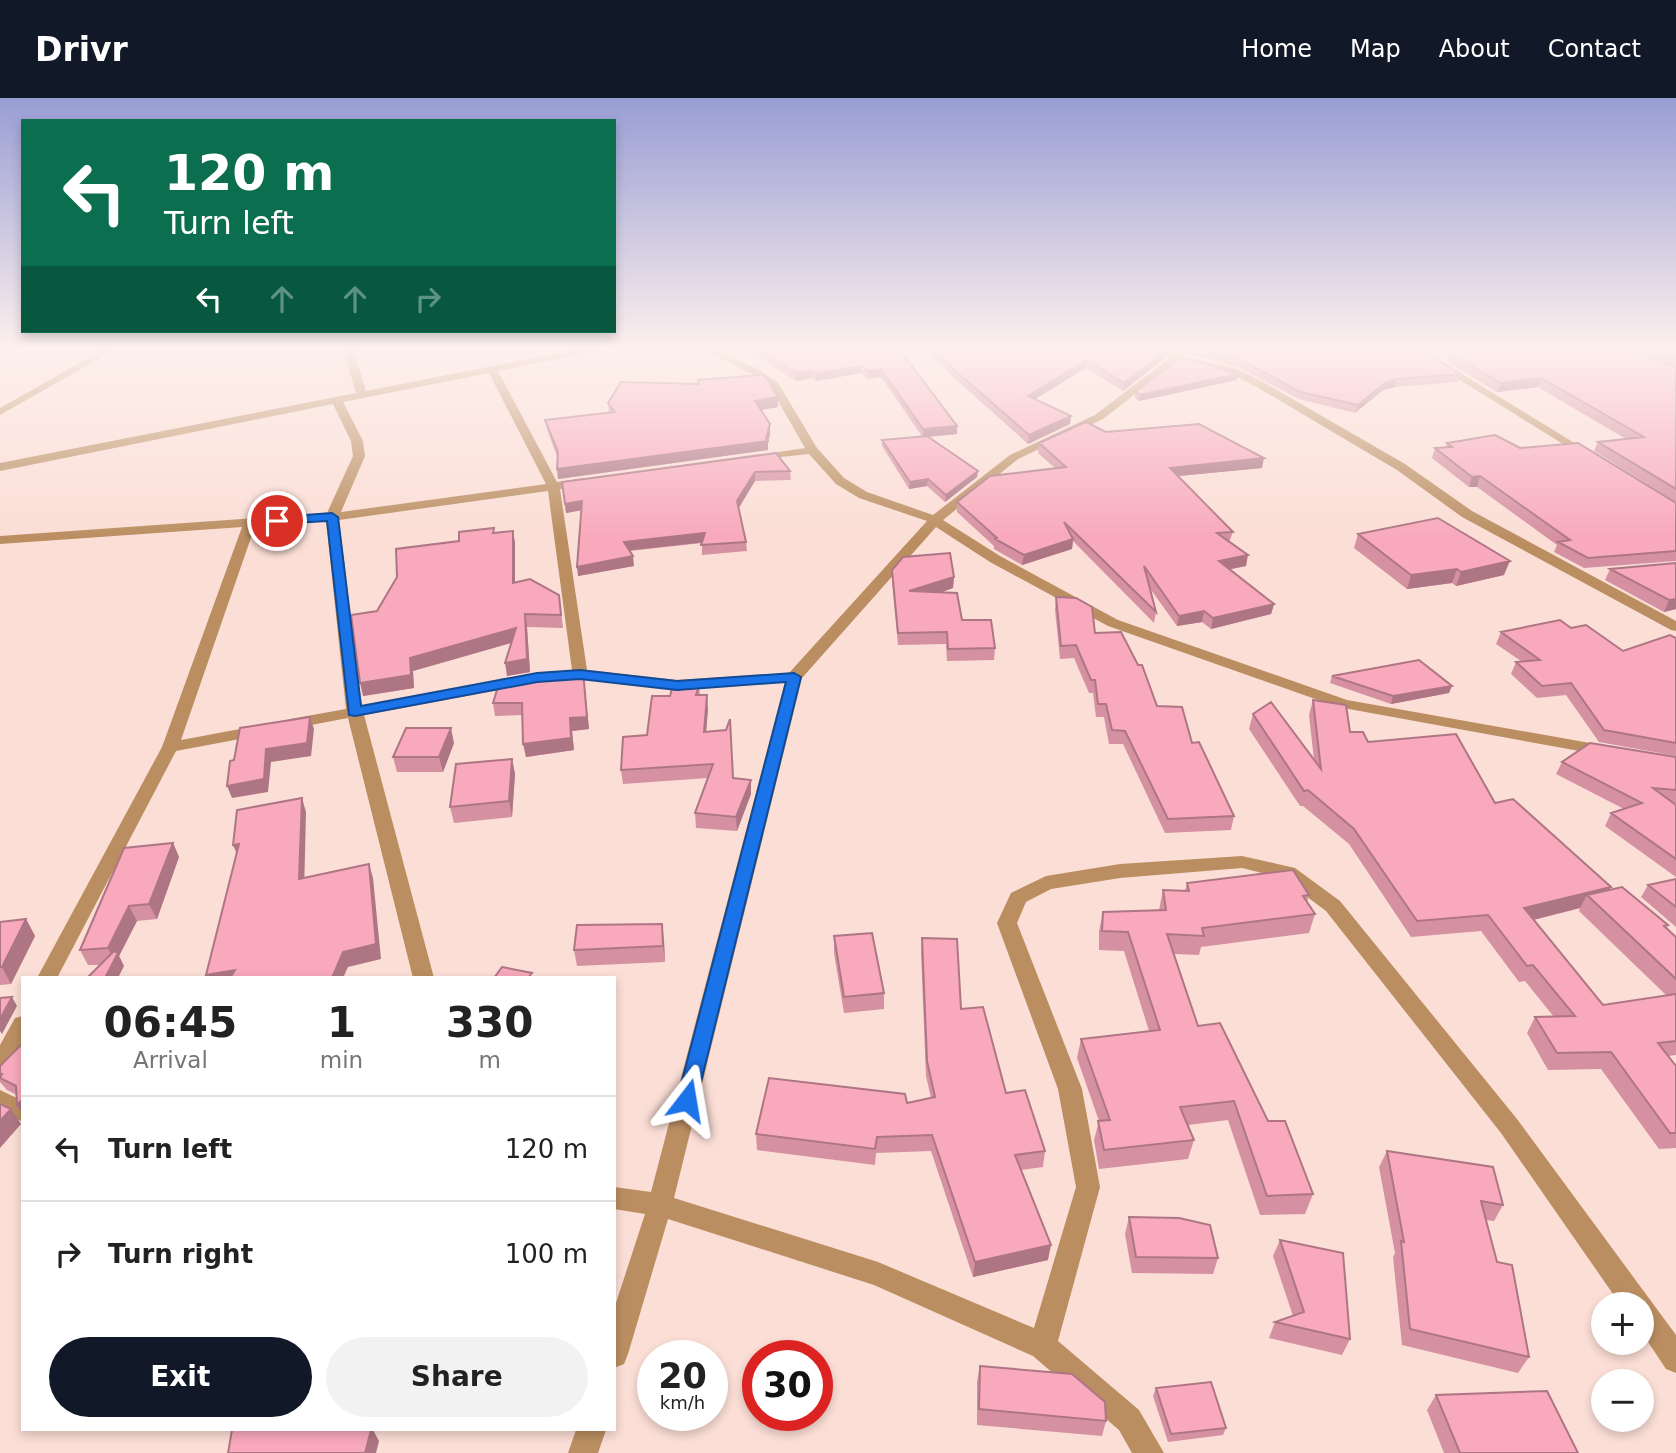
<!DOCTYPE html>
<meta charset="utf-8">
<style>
:root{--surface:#fff;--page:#f2f2f2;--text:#222;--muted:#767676;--line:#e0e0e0;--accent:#111827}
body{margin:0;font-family:"DejaVu Sans",sans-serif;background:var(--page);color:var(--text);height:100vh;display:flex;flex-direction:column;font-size:26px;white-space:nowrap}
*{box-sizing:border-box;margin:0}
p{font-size:23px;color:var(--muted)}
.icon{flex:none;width:38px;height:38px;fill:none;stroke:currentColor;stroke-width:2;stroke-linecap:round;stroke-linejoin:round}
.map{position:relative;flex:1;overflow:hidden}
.details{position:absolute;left:21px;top:878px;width:595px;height:455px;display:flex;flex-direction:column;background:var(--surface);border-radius:0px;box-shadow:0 4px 10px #0003}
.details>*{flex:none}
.top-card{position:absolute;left:21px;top:21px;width:595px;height:214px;border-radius:0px;box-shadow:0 4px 10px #0003;background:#0b6e4f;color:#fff;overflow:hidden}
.buttons{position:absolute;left:1591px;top:1194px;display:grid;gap:14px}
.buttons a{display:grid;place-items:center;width:63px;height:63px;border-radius:50%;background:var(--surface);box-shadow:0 4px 10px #0003;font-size:35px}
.speed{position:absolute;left:637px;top:1242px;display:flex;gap:14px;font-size:35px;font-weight:700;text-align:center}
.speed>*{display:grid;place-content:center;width:91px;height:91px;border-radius:50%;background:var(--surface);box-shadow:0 4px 10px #0003;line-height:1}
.speed small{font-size:18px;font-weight:400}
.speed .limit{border:10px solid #d22;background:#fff;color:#111}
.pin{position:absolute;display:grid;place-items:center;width:60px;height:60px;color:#fff;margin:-30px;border:4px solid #fff;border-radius:50%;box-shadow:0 2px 7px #0007}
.me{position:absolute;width:77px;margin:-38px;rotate:14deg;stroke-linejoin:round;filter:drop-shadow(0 0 5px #0008)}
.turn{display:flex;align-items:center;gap:24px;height:147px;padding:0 28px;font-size:32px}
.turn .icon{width:91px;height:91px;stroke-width:2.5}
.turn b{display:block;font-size:49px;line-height:60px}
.lanes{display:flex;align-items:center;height:66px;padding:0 28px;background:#0003;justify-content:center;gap:35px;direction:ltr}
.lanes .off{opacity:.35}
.eta{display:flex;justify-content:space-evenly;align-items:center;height:119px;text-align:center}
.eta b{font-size:42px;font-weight:800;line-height:49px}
.button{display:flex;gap:14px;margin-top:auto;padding:14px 28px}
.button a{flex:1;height:80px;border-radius:42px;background:var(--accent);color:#fff;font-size:28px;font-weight:800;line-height:80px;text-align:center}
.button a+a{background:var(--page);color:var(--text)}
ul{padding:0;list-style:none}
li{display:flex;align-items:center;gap:21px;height:105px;padding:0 28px;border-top:2px solid var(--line)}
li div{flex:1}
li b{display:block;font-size:26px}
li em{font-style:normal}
header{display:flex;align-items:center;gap:42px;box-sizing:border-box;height:98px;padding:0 35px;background:var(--accent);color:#fff}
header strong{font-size:33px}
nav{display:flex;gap:38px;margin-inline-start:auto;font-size:24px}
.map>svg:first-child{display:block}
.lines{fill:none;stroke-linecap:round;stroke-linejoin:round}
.minor{fill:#ba8e61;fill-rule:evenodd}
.wall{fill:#d591a2;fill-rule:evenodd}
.shaded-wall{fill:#ae7684}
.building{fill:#f8a9bc;stroke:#ae7684;stroke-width:2}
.route{fill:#1a73e8;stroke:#114b97;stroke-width:2}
</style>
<header>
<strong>Drivr</strong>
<nav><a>Home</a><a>Map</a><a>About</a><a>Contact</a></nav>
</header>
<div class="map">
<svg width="1676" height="1355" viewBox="0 0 1676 1355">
<rect width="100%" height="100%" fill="#fbded6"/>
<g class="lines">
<path class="minor" d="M104,251h12l-116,66v-7z
M343,251h10l13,42 213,-42h18l-5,3 -94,19 59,111 27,-4 6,4 -6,4 -24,3 27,181 90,10 112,-7 138,-152 -68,-23 -23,-14 -27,-30 -56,6v-4l52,-8 -35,-61 -20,-14 -49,-24h12l45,20 20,14 39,65 27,30 23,14 66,23 77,-60 85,-40 75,-57 -16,-9h12l9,4 3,-4h10l-5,7 54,13 26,13 142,82 67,47 204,110v10l-5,-1 -209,-113 -65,-47 -142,-84 -26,-13 -50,-13 -76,59 -85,40 -75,61 57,36 118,64 229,80 260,46 9,5 -9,5 -269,-49 -230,-81 -118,-64 -54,-35 -134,151 -128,520 204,64 156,66 42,-141 -18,-98 -61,-166 14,-30 35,-17 74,-12 122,-8 53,12 45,33 177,218 159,216v38l-10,-4 -24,-36v-29h-22l-119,-171 -175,-222 -44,-33 -40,-10 -122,10 -69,11 -25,13 -9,21 65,166 18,98 -42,154 81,69 25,43h-32l-13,-23 -86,-74 -159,-71 -206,-66 -40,135 -4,10 -10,4v-59l31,-95 -31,-5v-22l37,5 134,-510 -108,8 -97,-11h-24l-2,-3 2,-3 16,-3 -24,-179 -209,29 23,186 158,-30 8,5 -8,5 -156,29 70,263h-21l-65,-260 -58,11 -8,-5 8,-5 56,-10 -20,-188 -71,5 -74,214 81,-15 8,5 -8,5 -86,16 -119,227h-20l125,-231 80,-220 -242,17v-8l327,-23 26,-57 -2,-15 -18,-37 -333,67v-8l356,-70zM489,275l57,111 -205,28 24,-56 -2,-15 -20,-39z
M1410,251h11l173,106 -10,2z
M23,918v29l-15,27 -8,3v-30l15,-27z
M0,992l23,11v21l-23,-11z
M576,1332h30l-8,23h-30z"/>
</g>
<path class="wall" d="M746,251h153l58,77v8l-29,3 50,34 -1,6 -32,25 -18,-16 -18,3 -27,-43v-6l40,-4 -41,-59 -13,2 -7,-6 -45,8 -4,-3 -16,3z
M922,251h241l3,2 -1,7 -42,33 -37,-23 -51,31 36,17 -1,8 -42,20z
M1188,251h177l8,3 88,22 -3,8 -63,5 -12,3 -28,23 -56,-14 -61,-32 -51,-13z
M1454,251h174l48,19v134l-82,-51 4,-9 28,-3 -88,-52 -41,5 -51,-31 2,-9h12z
M1630,251h46v19z
M1238,276l-1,6 -98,21 -4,-3v-6z
M698,282l80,27 -18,3 10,14v10l-2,8v8l-210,29 -1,-22 -10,-28 -2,-9 64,-8 -1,-9 90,-19z
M1106,334l156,36 -84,8 55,56 -4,10 17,24 -17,3 45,35 -3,10 -60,15 -9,-7 -25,4 -28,-39 7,25 -2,11 -81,-82 -1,8 -50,16 -28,-16v-3l-37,-34v-10l98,-34 -17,-15 1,-10z
M1447,345l73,5 156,55v58l-92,7 -30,-16 3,-7 -80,-58h-8l-37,-29 3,-10 11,-1z
M776,355l14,18 1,9 -36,1 -16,27 7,34 1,9 -45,4v-12l-73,8 5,15 -56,10 3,-66 -15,3 -4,-31z
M494,430v5l19,-2 2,12v39l44,13 4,33 -36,-1 3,45 -23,4 4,-33 -98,28 1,17 -51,8 14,-85 82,-70z
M1358,436l146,41 -48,11 -4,-3 -45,6 -53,-41z
M1676,465v46l-12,3 -59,-32 5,-11z
M892,472l62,7 -1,11 -13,5 22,27 33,28 -1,12 -47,1 -1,-17 -48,1 -6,-64z
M1056,499l39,36 62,73 35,37 42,73 -3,14 -66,3 -42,-89h-14l-5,-27h-8l-3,-24h-4l-15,-35 -14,1 -5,-49z
M1571,530l52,23 53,-13v118l-77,-14 -33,-47 -29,3 -26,-24 5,-12 5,-1 -25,-17 5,-12z
M583,572l6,59 -17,2 2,19 -48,7 -3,-42 -28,1 -2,-13z
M1332,578l117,17 -58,11 -61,-21z
M699,588l1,9 8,14 -2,22 27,47 18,16 -14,37 -41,-3 -1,-15 13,-35 -85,6 -2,-14 26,-35z
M1313,602l37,32 145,71 114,87 59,35 -1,3 9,9v118l-8,1 8,10v82l-17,1 -58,-80 -53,1 -21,-37 8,-16h19l-29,-36 -6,1 -38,-51 -70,6 -62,-93 -46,-38h-3l-51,-77 4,-15 61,46 -5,-45zM1580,810l-1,3 88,85 -64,9 -70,-85z
M454,645l-11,29h-46l-4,-15z
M1676,659v46h-3l3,2v72l-71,-51 6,-13 13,-4 -68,-35 6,-12z
M512,661l3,15 -3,43 -58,6 -4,-16z
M173,745l6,14 -22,62 -20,2 -18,35 5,10 -24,-1h-12l-8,-15z
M1676,781v48l-35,-30 7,-12z
M1187,785l122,12 -2,7 8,12 -6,19 -108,14 -2,8 -25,-1 24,72 70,95 45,73 -8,20 -45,1 -32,-95 -40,5 6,15 -6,19 -89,10 -5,-29 5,-19 -22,-63 4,-19 68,-8 -25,-80 -25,-1v-19l4,-19 56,-2 4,-20 22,1z
M26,821l9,17 -24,48 -11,1v-63z
M834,838l50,57v16l-40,4 -10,-60z
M922,840l84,155 39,58 -2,16 -22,3 27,90 -75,17 -42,-126 -55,2 -1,12 -118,-15 -1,-16 175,-36 -5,-22 -5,-123z
M664,843l1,21 -88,4 -3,-16z
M23,947v69l-6,-9v-10l-10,-5 -7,-8v-16z
M1387,1053l116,54 -9,16 -8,-1 11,42 32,95 -11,16 -116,-28 -9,-88 2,-4 -16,-86z
M1129,1119l89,41 -5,16 -81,-1 -7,-39z
M1280,1142l70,99 -8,16 -73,-17 6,-16 18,-6 -20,-60z
M980,1268l126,55 -4,15 -125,-11v-43z
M1156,1290l70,40 -3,7 -55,7 -15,-46z
M1436,1297l142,58h-134l-17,-43z"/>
<path class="shaded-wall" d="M1166,253l-1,7 -42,33 1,-8z
M1087,262l-1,8 -59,36 1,-8z
M862,268l-1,7 -45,8v-8z
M881,271v8l-13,2v-8z
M812,273v7l-16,3v-8z
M1238,276l-1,6 -98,21 1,-6z
M1541,280l-3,9 -41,5 4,-9z
M1397,281l-2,8 -12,3 -28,23 3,-8 27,-22z
M778,299v10l-23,4v-10z
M1071,318l-1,8 -42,20 1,-9z
M770,326v10l-2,8v8l-210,29 -1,-10 209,-31z
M957,328v8l-34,3v-8z
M1264,360l-2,10 -94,9 2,-9z
M978,373l-1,6 -32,25 1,-7z
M755,374v9l-18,29v-9z
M1480,378l-3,11h-8l3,-10z
M928,381l-1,7 -18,3 1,-7z
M582,403l1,9 -17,3 -1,-9z
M513,433l2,12v52l-2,-12z
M705,435l1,9 -81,9 -1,-9z
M1073,441l-1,10 -50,16 2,-10z
M1248,457l-2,11 -29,6 2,-11z
M633,458l1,10 -56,10 -1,-9z
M1510,463l-6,14 -48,11 5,-14z
M1457,471l-5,14 -45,6 4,-14z
M954,479l-1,11 -44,15v-12z
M1676,501v10l-12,3 5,-12z
M1274,506l-3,10 -60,15 2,-11z
M1204,513l-2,11 -25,4 2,-10z
M525,516l2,13 3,45 -23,4 -2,-13z
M516,530l2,13 -105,30 1,17 -51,8 -3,-13 50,-25z
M583,572l6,59 -17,2 2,19 -48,7 -3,-13z
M1452,588l-3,7 -58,11 2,-8z
M707,597l1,14 -3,36 -1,-13z
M310,619l4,12 -3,27 -40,6 -3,30 -36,6 -5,-12 39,-37z
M451,630l3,15 -11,29 -4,-15z
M512,661l3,15 -3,43 -3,-16z
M751,682v14l-14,37 -1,-14z
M302,700l4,14 -2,82 -5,-15z
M173,745l6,14 -22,62 -8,-15z
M239,746v15l-6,-14z
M369,766l4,14 8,81 -33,8 -5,11h-11l11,-26z
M1611,789l-9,16 -15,-8 -7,13 -63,16 7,-16z
M129,808l8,15 -18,35 5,10 -6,12h-13l9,-17 -6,-13z
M26,821l9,17 -24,48 -9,-17z
M662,826l2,17 1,21 -2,-16z
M235,872l4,8h-32l-1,-3z
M12,899l5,9 -15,28 -2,-3v-12z
M23,1001v15l-6,-9z
M11,1011l10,15 -21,24v-27z
M1051,1147l-3,15 -75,17 2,-15z
M371,1332h2l6,11 -3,12h-11z"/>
<path class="building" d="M757,251h142l58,77 -34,3 -42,-60 -13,2 -6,-5 -46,7 -4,-2 -16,2z
M930,251h233l3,2 -42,32 -37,-23 -59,36 43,20 -42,19z
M1196,251h169l8,3 53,1 35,21 -64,5 -12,4 -27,22 -58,-13 -60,-33z
M1472,251h156l48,19v121l-78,-47 46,-5 -103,-59 -40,5 -53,-31 31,1z
M1654,251h22v9z
M1181,259l57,17 -98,21 -5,-3z
M762,277l6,5 10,17 -23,4 15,23 -4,14 2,3 -211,28 1,-17 -13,-32 70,-8 -7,-9 13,-21 78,2 -1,-4z
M1086,324l20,10 93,-8 65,34 -94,10 63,64 -16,1 31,22 -29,6 55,43 -61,14 -9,-7 -25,5 -35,-50 12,46 -92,-90 9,17 -49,16 -29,-16 2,-1 -40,-36 33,-26 76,-9 -27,-24z
M1495,337l25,13 58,-5 98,60v48l-88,7 -30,-16 12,-2 -90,-64 -8,1 -37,-29 17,-1 -5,-4z
M927,338l51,35 -32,24 -18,-16 -18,3 -28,-42z
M776,355l14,18 -35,1 -18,29 9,41 -45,3 4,-12 -81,9 9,14 -56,11 5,-66 -17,3 -3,-22z
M1438,420l72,43 -49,11 -4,-3 -46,6 -53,-41z
M494,430l-1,5 20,-2v52l17,-4 29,16 2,20 -36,-1 2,45 -22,4 11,-35 -106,30 1,17 -51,8 -9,-68 26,-4 20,-34 -1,-28 63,-8v-9z
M950,455l4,24 -45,14 48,2 5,27h29l4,28 -47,1 -1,-17 -49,1 -6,-63 11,-13z
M1676,465v36l-7,1 -59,-31z
M1056,499l20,1 16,9 3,26 26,-1 17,33h4l15,41 25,1 10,36 7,-1 35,74 -66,3 -43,-88 -13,-1 -6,-26h-8l-3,-24h-4l-15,-35 -15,1z
M1560,522l11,8 15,-3 37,26 47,-16 6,3v105l-72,-13 -33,-47 -29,3 -26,-24 24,-2 -39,-28z
M1419,562l33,26 -59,10 -61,-20z
M583,572l4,47 -17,1 1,20 -48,6 -1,-41h-29l7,-23z
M673,587l26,1 -3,9h11l-3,37 22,-2 4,-11 3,59 18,2 -15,37 -41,-4 18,-49 -92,6 2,-33 24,-2 5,-39h18z
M1313,602l33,5 4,27h13l5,10 88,-8 39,69 18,-4 98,88 -87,21 79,97 73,-11v47l-18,2 18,23v67h-6l-59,-81 -54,1 -22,-36 40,-1 -42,-51 -6,1 -39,-51 -71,6 -63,-92 -46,-39 -4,1 -51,-77 18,-12 50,67z
M310,619l-3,26 -41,6 -2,30 -37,7 3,-25 4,-1 6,-32z
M406,630h45l-12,29h-46z
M1590,645l86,14v33l-23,-2 23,17v54l-65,-46 31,-10 -80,-41z
M512,661l-3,42 -59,6 6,-43z
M302,700l-3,81 70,-15 7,80 -33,8 -11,26h-102l5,-8 -29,5 33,-131 -6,1 4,-35z
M173,745l-24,61 -20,2 -21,42 -28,2 44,-102z
M1293,772l16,25 -6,1 12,18 -113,14 2,8 -37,-2 31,92 22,-3 48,98h17l28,73 -46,2 -33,-95 -54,6 14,33 -90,10 -6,-29 12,-1 -29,-81 79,-9 -32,-98 -26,-1 1,-19 63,-2 -3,-20 26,1 -2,-8z
M1676,781v28l-28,-22z
M1622,789l46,38 -4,1 12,11v42l-89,-84z
M26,821l-24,48h-2v-45z
M662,826l1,22 -89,4 3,-25z
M872,835l12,60 -40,4 -10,-61z
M922,840l35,1 4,70 22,-2 23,86 19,-3 20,61 -30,4 36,90 -76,17 -43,-127 -55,2 -2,12 -119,-15 13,-56 136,16 2,9 28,-6 -8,-36z
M114,853l4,2 -13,25h-18z
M502,869l30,6 -4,5h-34z
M12,899l-12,22v-21z
M21,947h2v54l-6,6 -1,-19 -16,-8 2,-4h-2v-8z
M0,1006l11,5 -11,12z
M1387,1053l106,16 10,38 -22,-4 16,61 15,3 17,92 -119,-28 -9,-88 3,1z
M1129,1119l50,1 31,7 8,33 -82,-1z
M1280,1142l63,13 7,86 -75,-17 29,-10z
M980,1268l92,8 33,28 1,19 -127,-12z
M1211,1284l15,46 -55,6 -15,-46z
M1547,1293l31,62h-118l-24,-58z
M232,1332h139l-6,23h-137z"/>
<linearGradient id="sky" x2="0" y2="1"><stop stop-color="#989dd4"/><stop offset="0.57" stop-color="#fdf0ed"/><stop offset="1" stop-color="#fdf0ed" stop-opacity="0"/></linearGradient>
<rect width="1676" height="440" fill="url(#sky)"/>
<path class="route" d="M332,415l6,4 23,189 176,-33 43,-3 97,11 117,-8 7,4 -106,429 -8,2 -7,-2 -3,-6 109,-418 -109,8 -97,-11 -43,3 -182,34 -6,-1 -22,-194 -50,3 -6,-3 6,-4z"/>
</svg>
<div class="buttons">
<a>+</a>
<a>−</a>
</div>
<div class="speed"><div>20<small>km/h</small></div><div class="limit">30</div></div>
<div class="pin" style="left:277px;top:423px;background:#d93025"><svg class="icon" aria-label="arrive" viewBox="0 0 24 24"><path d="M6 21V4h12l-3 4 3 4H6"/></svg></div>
<svg class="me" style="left:687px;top:1002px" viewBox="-20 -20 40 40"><path d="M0-17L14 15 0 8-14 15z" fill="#1a73e8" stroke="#fff" stroke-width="4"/></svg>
<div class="top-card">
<div class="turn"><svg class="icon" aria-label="left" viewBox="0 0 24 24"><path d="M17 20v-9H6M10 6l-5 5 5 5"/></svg><div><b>120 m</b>Turn left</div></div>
<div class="lanes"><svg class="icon" aria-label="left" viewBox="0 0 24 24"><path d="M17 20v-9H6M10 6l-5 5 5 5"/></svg><svg class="icon off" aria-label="ahead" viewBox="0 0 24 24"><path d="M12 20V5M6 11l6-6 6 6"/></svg><svg class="icon off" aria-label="ahead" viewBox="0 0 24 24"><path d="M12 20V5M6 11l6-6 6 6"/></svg><svg class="icon off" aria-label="right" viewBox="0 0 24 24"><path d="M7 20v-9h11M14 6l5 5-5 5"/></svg></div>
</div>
<section class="details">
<div class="eta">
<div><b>06:45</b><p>Arrival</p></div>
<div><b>1</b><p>min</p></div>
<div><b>330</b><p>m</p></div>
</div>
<ul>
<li><svg class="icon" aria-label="left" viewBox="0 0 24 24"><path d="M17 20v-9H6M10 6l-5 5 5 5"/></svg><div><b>Turn left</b></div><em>120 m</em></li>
<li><svg class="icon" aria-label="right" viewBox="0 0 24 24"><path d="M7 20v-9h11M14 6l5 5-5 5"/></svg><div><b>Turn right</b></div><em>100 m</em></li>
</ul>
<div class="button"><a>Exit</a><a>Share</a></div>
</section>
</div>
